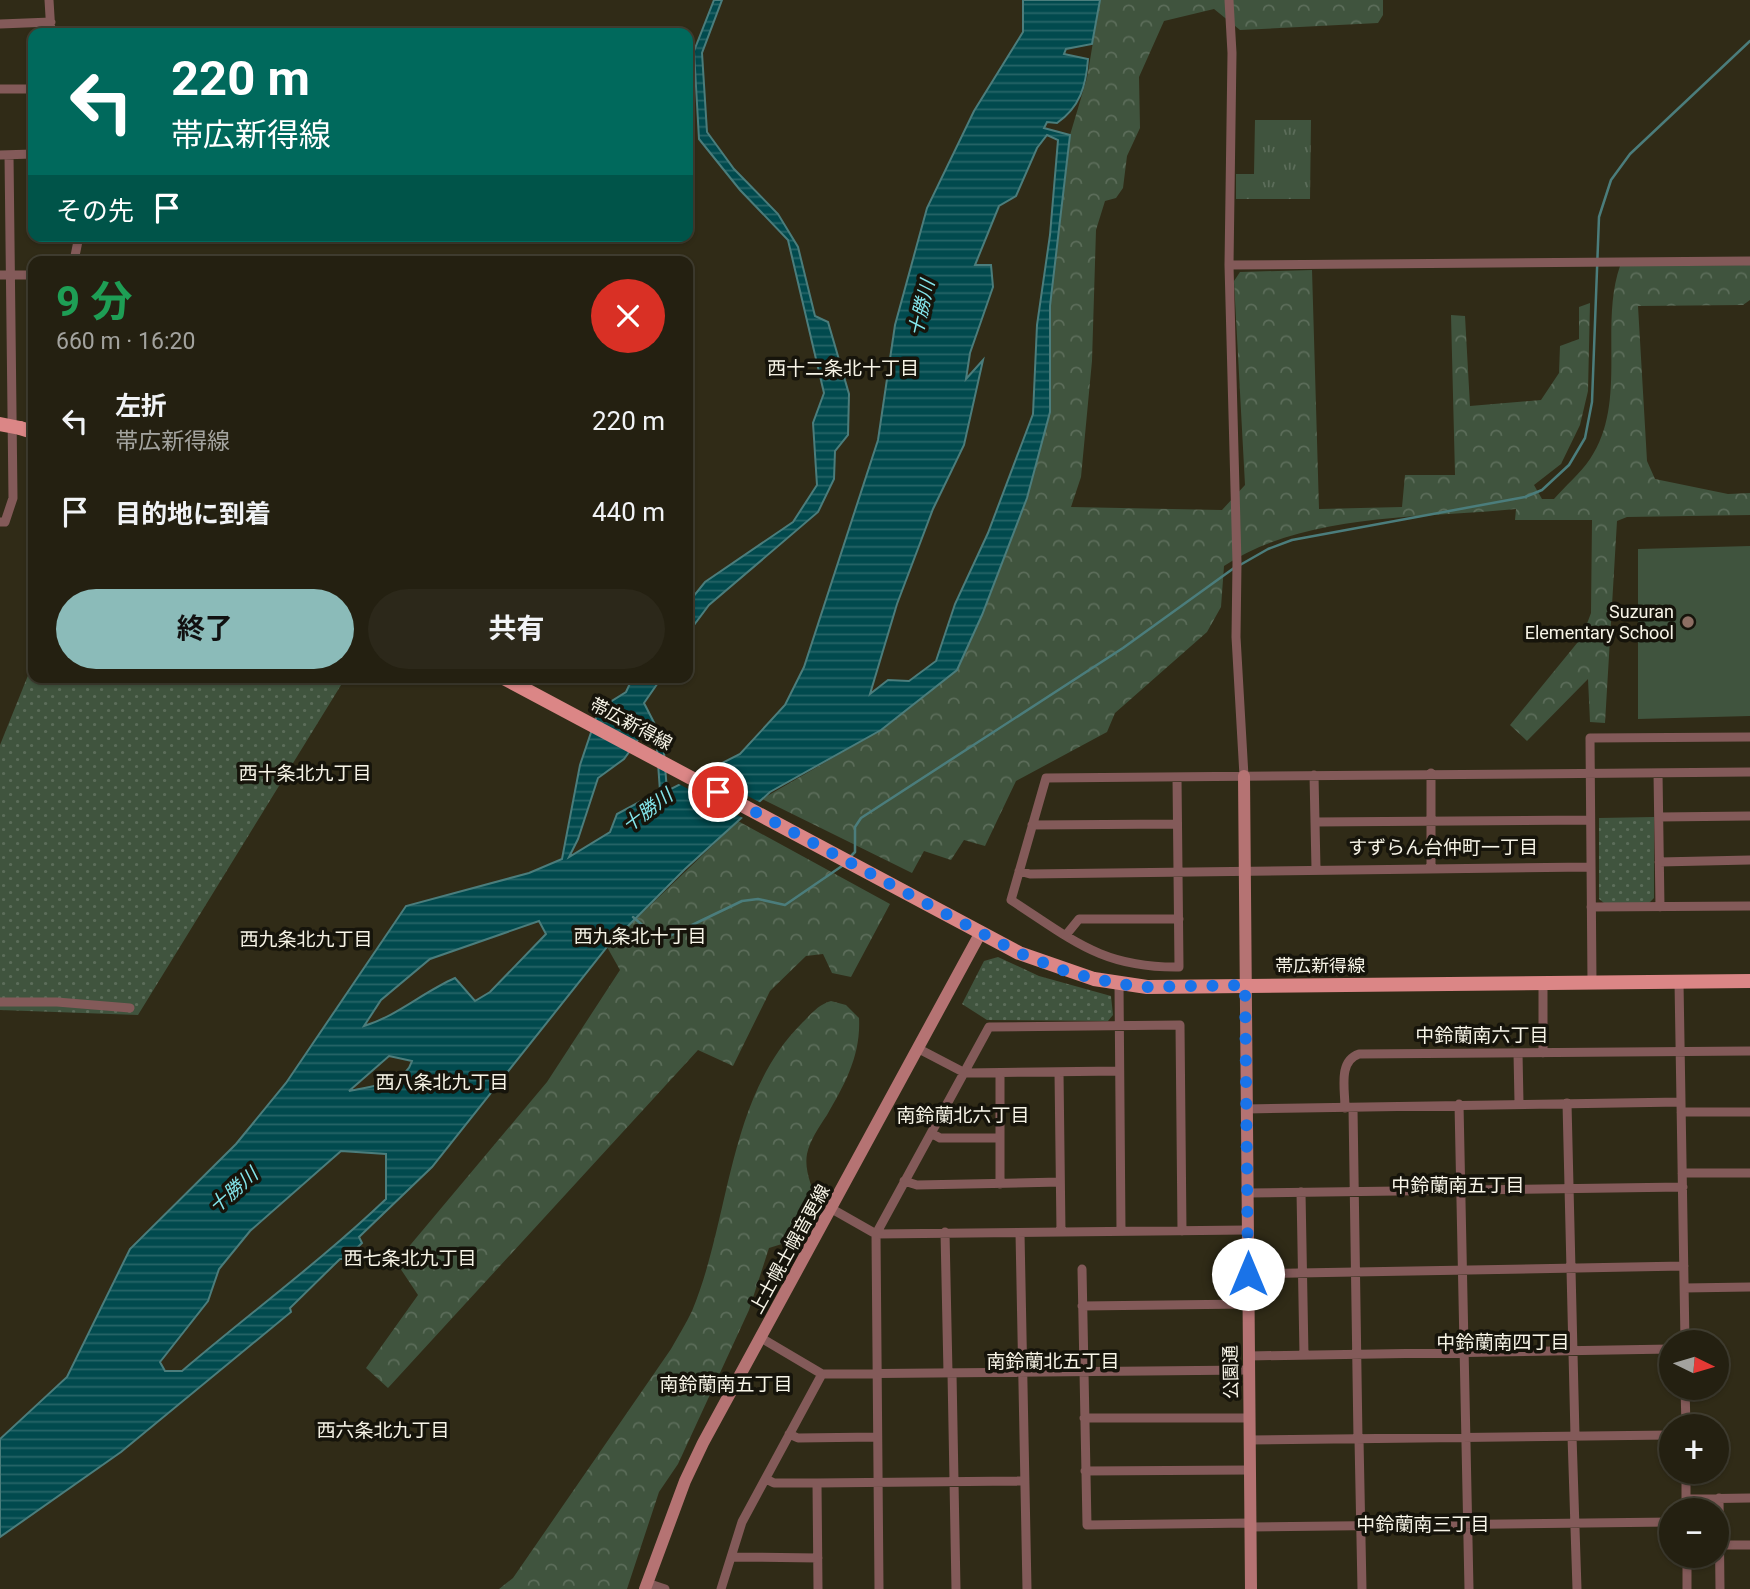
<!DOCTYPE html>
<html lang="ja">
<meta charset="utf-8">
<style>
:root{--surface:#242011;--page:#2c281a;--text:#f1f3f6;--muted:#a3a39f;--line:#413e31;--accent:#8bbbb9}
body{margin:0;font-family:Roboto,"Noto Sans JP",sans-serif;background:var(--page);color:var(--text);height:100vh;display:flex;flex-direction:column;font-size:26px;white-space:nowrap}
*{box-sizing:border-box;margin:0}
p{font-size:23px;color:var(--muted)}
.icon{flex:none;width:38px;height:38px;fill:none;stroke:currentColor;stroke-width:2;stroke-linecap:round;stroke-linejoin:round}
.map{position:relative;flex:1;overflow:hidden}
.sheet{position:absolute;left:28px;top:256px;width:665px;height:427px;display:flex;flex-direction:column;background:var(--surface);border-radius:14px;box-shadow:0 2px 5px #0004,0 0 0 2px var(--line)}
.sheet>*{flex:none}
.top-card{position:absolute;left:28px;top:28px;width:665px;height:214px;border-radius:14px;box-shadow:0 2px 5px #0004,0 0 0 2px var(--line);background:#00695c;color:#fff;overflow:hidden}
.needle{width:46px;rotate:95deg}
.controls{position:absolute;left:1659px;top:1330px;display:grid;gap:14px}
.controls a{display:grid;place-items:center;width:70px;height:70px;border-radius:50%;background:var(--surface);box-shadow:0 2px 5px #0004,0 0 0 2px var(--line);font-size:35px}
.pin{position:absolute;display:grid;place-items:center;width:60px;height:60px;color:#fff;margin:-30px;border:4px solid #fff;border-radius:50%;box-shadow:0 2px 7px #0007}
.me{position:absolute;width:77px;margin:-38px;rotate:0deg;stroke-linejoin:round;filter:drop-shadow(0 0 5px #0008)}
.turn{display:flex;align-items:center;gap:24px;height:147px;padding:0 28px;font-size:32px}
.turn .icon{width:91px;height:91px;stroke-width:2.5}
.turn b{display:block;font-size:49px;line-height:60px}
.then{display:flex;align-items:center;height:66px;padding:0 28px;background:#0003;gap:14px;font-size:26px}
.round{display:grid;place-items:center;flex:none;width:74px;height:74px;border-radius:37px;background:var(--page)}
.summary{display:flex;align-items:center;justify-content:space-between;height:119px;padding:0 28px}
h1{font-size:42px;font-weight:700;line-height:52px;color:#1e9e55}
.primary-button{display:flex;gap:14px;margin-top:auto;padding:14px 28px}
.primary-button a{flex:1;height:80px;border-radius:42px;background:var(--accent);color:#111;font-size:28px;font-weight:700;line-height:80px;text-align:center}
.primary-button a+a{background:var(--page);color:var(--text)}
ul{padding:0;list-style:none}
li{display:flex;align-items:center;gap:21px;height:91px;padding:0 28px}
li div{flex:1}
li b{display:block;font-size:26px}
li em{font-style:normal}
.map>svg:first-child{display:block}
.grass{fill:url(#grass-tufts)}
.forest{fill:url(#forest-crowns)}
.park{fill:url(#park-dots)}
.garden{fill:#40543e}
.water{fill:url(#water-rules);stroke:#4b7d7c;stroke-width:2;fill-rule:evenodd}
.pier{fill:#302b17}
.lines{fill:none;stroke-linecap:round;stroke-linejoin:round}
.stream{stroke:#4b7d7c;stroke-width:2.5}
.street{stroke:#835a59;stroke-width:9}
.secondary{stroke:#b57373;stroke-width:12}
.primary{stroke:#db8686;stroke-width:14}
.primary-bridge{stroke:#db8686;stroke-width:14}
.route{stroke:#1a73e8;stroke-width:12;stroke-dasharray:0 21.6}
.education-dot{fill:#8d6e63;stroke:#16140b;stroke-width:2.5}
.labels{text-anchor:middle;stroke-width:7;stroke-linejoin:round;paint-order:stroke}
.poi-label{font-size:18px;fill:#f7f4e7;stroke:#16140b;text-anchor:end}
.street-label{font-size:18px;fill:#f7f4e7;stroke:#16140b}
.water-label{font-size:19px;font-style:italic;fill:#84e6ec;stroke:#16140b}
.neighbourhood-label{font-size:19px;fill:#f7f4e7;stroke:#16140b}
</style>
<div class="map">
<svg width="1750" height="1589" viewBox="0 0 1750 1589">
<defs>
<pattern id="grass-tufts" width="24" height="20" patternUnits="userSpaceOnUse" patternTransform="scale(1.75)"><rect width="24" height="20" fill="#40543e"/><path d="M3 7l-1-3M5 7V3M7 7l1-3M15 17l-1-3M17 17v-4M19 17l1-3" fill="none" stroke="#5c6d5a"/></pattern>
<pattern id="forest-crowns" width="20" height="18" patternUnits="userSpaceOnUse" patternTransform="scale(1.75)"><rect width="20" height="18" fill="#40543e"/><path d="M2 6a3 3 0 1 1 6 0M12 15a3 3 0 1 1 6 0" fill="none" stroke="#5c6d5a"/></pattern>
<pattern id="park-dots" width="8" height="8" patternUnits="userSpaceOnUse" patternTransform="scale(1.75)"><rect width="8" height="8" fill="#40543e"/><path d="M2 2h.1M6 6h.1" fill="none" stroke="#5c6d5a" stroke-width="1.8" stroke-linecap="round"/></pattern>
<pattern id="water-rules" width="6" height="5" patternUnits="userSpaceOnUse" patternTransform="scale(1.75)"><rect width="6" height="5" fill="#014a4e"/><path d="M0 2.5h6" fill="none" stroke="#276568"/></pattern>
</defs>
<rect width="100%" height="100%" fill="#302b17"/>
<path class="grass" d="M1255,120h56l-1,79h-74v-25h18z"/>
<path class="forest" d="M1100,0h283v15l-5,8 -138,7 -26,-21 -50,12 -25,56 1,51 -13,28 -4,32 -7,10 -11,3 -9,29 -4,131 -11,116 -10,30 151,3 23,-25 -11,-204 6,-9 72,-2 7,239 83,-2 3,-32h50l-4,-160 14,1 5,90 71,-6 18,-27 1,-27 19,-7v-32l11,-4 -2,88 -8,34 -19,39 -27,21 8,14h12c11,-13 26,-25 36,-40 38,-56 9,-132 30,-193l130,-1v35l-7,5 -105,1 9,155 8,18 73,15 22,-1v22l-123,2 -10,4 -12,202 -15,-1 -2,-43 -61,62 -17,-16 72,-88 9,-24 1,-93h-77l1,-11c-92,9 -213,4 -292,57l-3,41 -14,25 -92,81 -8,19 -91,49 -31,65 -21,-6 -13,20 -27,-9 -12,22 -150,-74 119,-69 76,-60 25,-55 68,-203v-106l20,-171 17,-57z
M738,821l152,83 -39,73 -19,-4 -9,-19 -17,2 -36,35 -37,75 -35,-16 -310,338 -22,-20 52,-73 -22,-33 151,-180 73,-112 -13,-23z
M831,1001l15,4 13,13c2,37 -14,66 -32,97 -8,12 -17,25 -20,39 -3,16 5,34 11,48l-17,36 -32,10 -20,62 -71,154 -19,28 -32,97h-128l14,-11 158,-229c7,-13 15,-25 21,-38 39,-94 35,-213 110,-288 10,-10 16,-18 29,-22z"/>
<path class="park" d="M33,663v14h313l-208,338 -138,-5v-265z
M1654,817v81l-5,5h-45l-5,-4v-81z
M998,957l41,19 72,20 2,19 -5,6 -121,-1 -25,-16 22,-43z"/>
<path class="garden" d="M1750,546v170l-112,3v-170z"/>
<path class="water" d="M714,0h8l-20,53 5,79 27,37 44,45 20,33 17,69 13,6 21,72 -1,41 -13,16 -1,28 -16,33 -109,93 -21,28v-30l17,-21 88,-60 24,-37 -4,-62 11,-30 -36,-153 -48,-50 -41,-51 -5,-88z
M1023,0h77l-8,44 -26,5 -2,5 24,5c-2,27 -8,48 -31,64l-10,-1 -3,6 26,7 -20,171v106l-23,86 -45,117 -25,55 -76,60 -111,62 -85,77 -78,78 -175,220 -73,70 3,6 -16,16h-6l-50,49 1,4 -170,140 -121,85v-98l67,-62 63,-128 106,-105 50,-61 120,-177 123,-33 33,-14 18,-94 19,-56 27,-17 7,-15h29l-18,26 19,37 4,51 73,-37 45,-49 19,-38 74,-227 17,-115 32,-117 47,-97 49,-79zM1047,135l11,5 -8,95 -13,90 -4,89 -45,119 -33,71 -19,57 -27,20 -21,-1 -18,14 27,-90 36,-95 31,-64 19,-85 -17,19 4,-26 23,-66 -2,-22h-16l24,-59 17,-10 21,-48zM648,726l8,9 4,56 -43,23 -7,18 -41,25 9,-18 20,-61 26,-19zM539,921l7,13 -56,58 -15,9 -20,-23c-32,14 -58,38 -91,48l17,-26 49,-41zM389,1056l23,5c-7,24 -42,25 -63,30zM341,1151l45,3v45c-64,61 -136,114 -204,172h-17l-5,-9 48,-61 11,-32 31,-38z"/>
<path class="pier" d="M700,771l63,33 -18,15 -68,-36z"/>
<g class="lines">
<path class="stream" d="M1240,565l28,-16 24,-9 233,-43 17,-7 27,-25 16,-27 7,-36 7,-185 12,-37 19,-26 120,-113
M851,856l4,-4v-25l6,-9 262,-170 111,-80
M633,917l21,18 11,3 77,-37 16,-2 27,6 57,-39"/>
<path class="street" d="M49,0l2,33
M1229,0l3,53 -3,212 8,298 -1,74 8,139
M0,24l51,-2
M0,89h33
M0,155l33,-1
M74,261l5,-25
M1229,265l521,-4
M0,275h33
M0,522h5l8,-24 -4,-343
M1431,773v96
M1658,773l2,134
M1314,775l2,94
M1177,777l2,190c-77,1 -106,-27 -168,-67l35,-122 704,-6
M1659,817l91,-1
M1315,822l275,-2
M1032,825l145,-1
M1659,862l91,-2
M1019,871l11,3 560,-7
M1591,907l159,-1
M1066,935l13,-16h100
M1592,982l-2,-244 160,-1
M1679,982l6,360
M1543,983v70
M1119,984l2,247
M0,1002h57l73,6
M919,1049l46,24 154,-2
M1518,1053l1,50
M1059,1072l2,160
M1000,1073v111
M1567,1103l8,333
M1459,1104l10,485
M1345,1108c0,-19 -7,-47 14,-54l391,-3
M1353,1108l5,331
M1246,1109l435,-7
M1681,1112h69
M931,1133l9,5h59
M1682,1173h68
M904,1181l13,4 143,-3
M1301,1192l3,163
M1247,1193l436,-6
M832,1209l44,25 371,-4
M945,1232l3,141
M1020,1233l7,356
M1082,1269l5,256 164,-2
M1248,1274l436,-8
M1684,1288l66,-1
M1082,1306l166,-2
M761,1338l61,36 427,-4
M1249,1356l422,-7
M952,1373l4,216
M1685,1388l1,38
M1084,1418h165
M789,1434l9,4 79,-1
M1572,1436l5,153
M1359,1439l3,150
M1249,1440l422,-5
M1085,1471l165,-1
M1686,1472v38
M766,1479l8,4h43l208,-2
M817,1483l1,106
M1719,1498l1,91
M1686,1499l64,-1
M1250,1527l421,-5
M1719,1545h31
M1687,1556v33
M732,1557l86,1
M647,1583l18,6
M721,1589l21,-67 80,-148
M879,1589l-3,-355 113,-207 191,-2 2,206"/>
<path class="secondary" d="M1244,776l7,813
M645,1589l40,-108 18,-38 278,-511"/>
<path class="primary" d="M20,428l13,4
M502,677l517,276 75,26 53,8 603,-6"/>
<path class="primary-bridge" d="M0,424l20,4"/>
</g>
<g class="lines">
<path class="route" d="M718,792l301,161 51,20 49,11 28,3 98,-2 3,289"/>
</g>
<circle class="education-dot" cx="1688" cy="622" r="7"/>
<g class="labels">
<g class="poi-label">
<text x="1674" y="618">Suzuran<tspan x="1674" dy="21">Elementary School</tspan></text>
</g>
<g class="street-label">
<text transform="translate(631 724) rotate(28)" y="6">帯広新得線</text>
<text x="1320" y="972">帯広新得線</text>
<text transform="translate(790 1249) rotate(-61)" y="6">上士幌士幌音更線</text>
<text transform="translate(1231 1372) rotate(-91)" y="6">公園通</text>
</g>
<g class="water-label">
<text transform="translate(921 308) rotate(-77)" y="7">十勝川</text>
<text transform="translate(647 810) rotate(-37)" y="7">十勝川</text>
<text transform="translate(233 1190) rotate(-41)" y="7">十勝川</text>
</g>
<g class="neighbourhood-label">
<text x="843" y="375">西十二条北十丁目</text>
<text x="305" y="780">西十条北九丁目</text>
<text x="1443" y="854">すずらん台仲町一丁目</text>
<text x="640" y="943">西九条北十丁目</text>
<text x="306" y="946">西九条北九丁目</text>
<text x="1482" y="1042">中鈴蘭南六丁目</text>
<text x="442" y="1089">西八条北九丁目</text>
<text x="963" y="1122">南鈴蘭北六丁目</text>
<text x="1458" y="1192">中鈴蘭南五丁目</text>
<text x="410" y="1265">西七条北九丁目</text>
<text x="1503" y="1349">中鈴蘭南四丁目</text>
<text x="1053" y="1368">南鈴蘭北五丁目</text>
<text x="726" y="1391">南鈴蘭南五丁目</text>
<text x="383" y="1437">西六条北九丁目</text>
<text x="1423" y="1531">中鈴蘭南三丁目</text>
</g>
</g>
</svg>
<div class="controls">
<a><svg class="needle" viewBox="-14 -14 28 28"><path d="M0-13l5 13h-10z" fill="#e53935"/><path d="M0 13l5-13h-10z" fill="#a3a39f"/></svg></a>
<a>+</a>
<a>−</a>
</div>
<div class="pin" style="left:718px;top:792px;background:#d93025"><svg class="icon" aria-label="arrive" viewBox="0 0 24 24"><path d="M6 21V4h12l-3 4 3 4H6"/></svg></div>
<svg class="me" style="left:1248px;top:1274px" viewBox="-20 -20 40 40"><circle r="19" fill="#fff"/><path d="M0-13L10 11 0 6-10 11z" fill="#1a73e8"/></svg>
<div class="top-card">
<div class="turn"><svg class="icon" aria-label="left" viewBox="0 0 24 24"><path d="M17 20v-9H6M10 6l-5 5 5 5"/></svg><div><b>220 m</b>帯広新得線</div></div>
<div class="then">その先<svg class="icon" aria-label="arrive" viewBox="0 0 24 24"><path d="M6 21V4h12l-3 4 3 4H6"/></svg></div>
</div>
<section class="sheet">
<div class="summary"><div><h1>9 分</h1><p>660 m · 16:20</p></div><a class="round" style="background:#d93025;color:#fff"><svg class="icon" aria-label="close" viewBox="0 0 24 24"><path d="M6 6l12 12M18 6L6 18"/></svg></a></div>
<ul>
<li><svg class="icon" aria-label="left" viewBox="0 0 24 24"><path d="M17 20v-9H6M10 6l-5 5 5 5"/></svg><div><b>左折</b><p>帯広新得線</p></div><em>220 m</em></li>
<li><svg class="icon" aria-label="arrive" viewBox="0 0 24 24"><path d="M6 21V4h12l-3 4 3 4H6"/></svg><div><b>目的地に到着</b></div><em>440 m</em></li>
</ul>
<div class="primary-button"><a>終了</a><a>共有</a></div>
</section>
</div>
